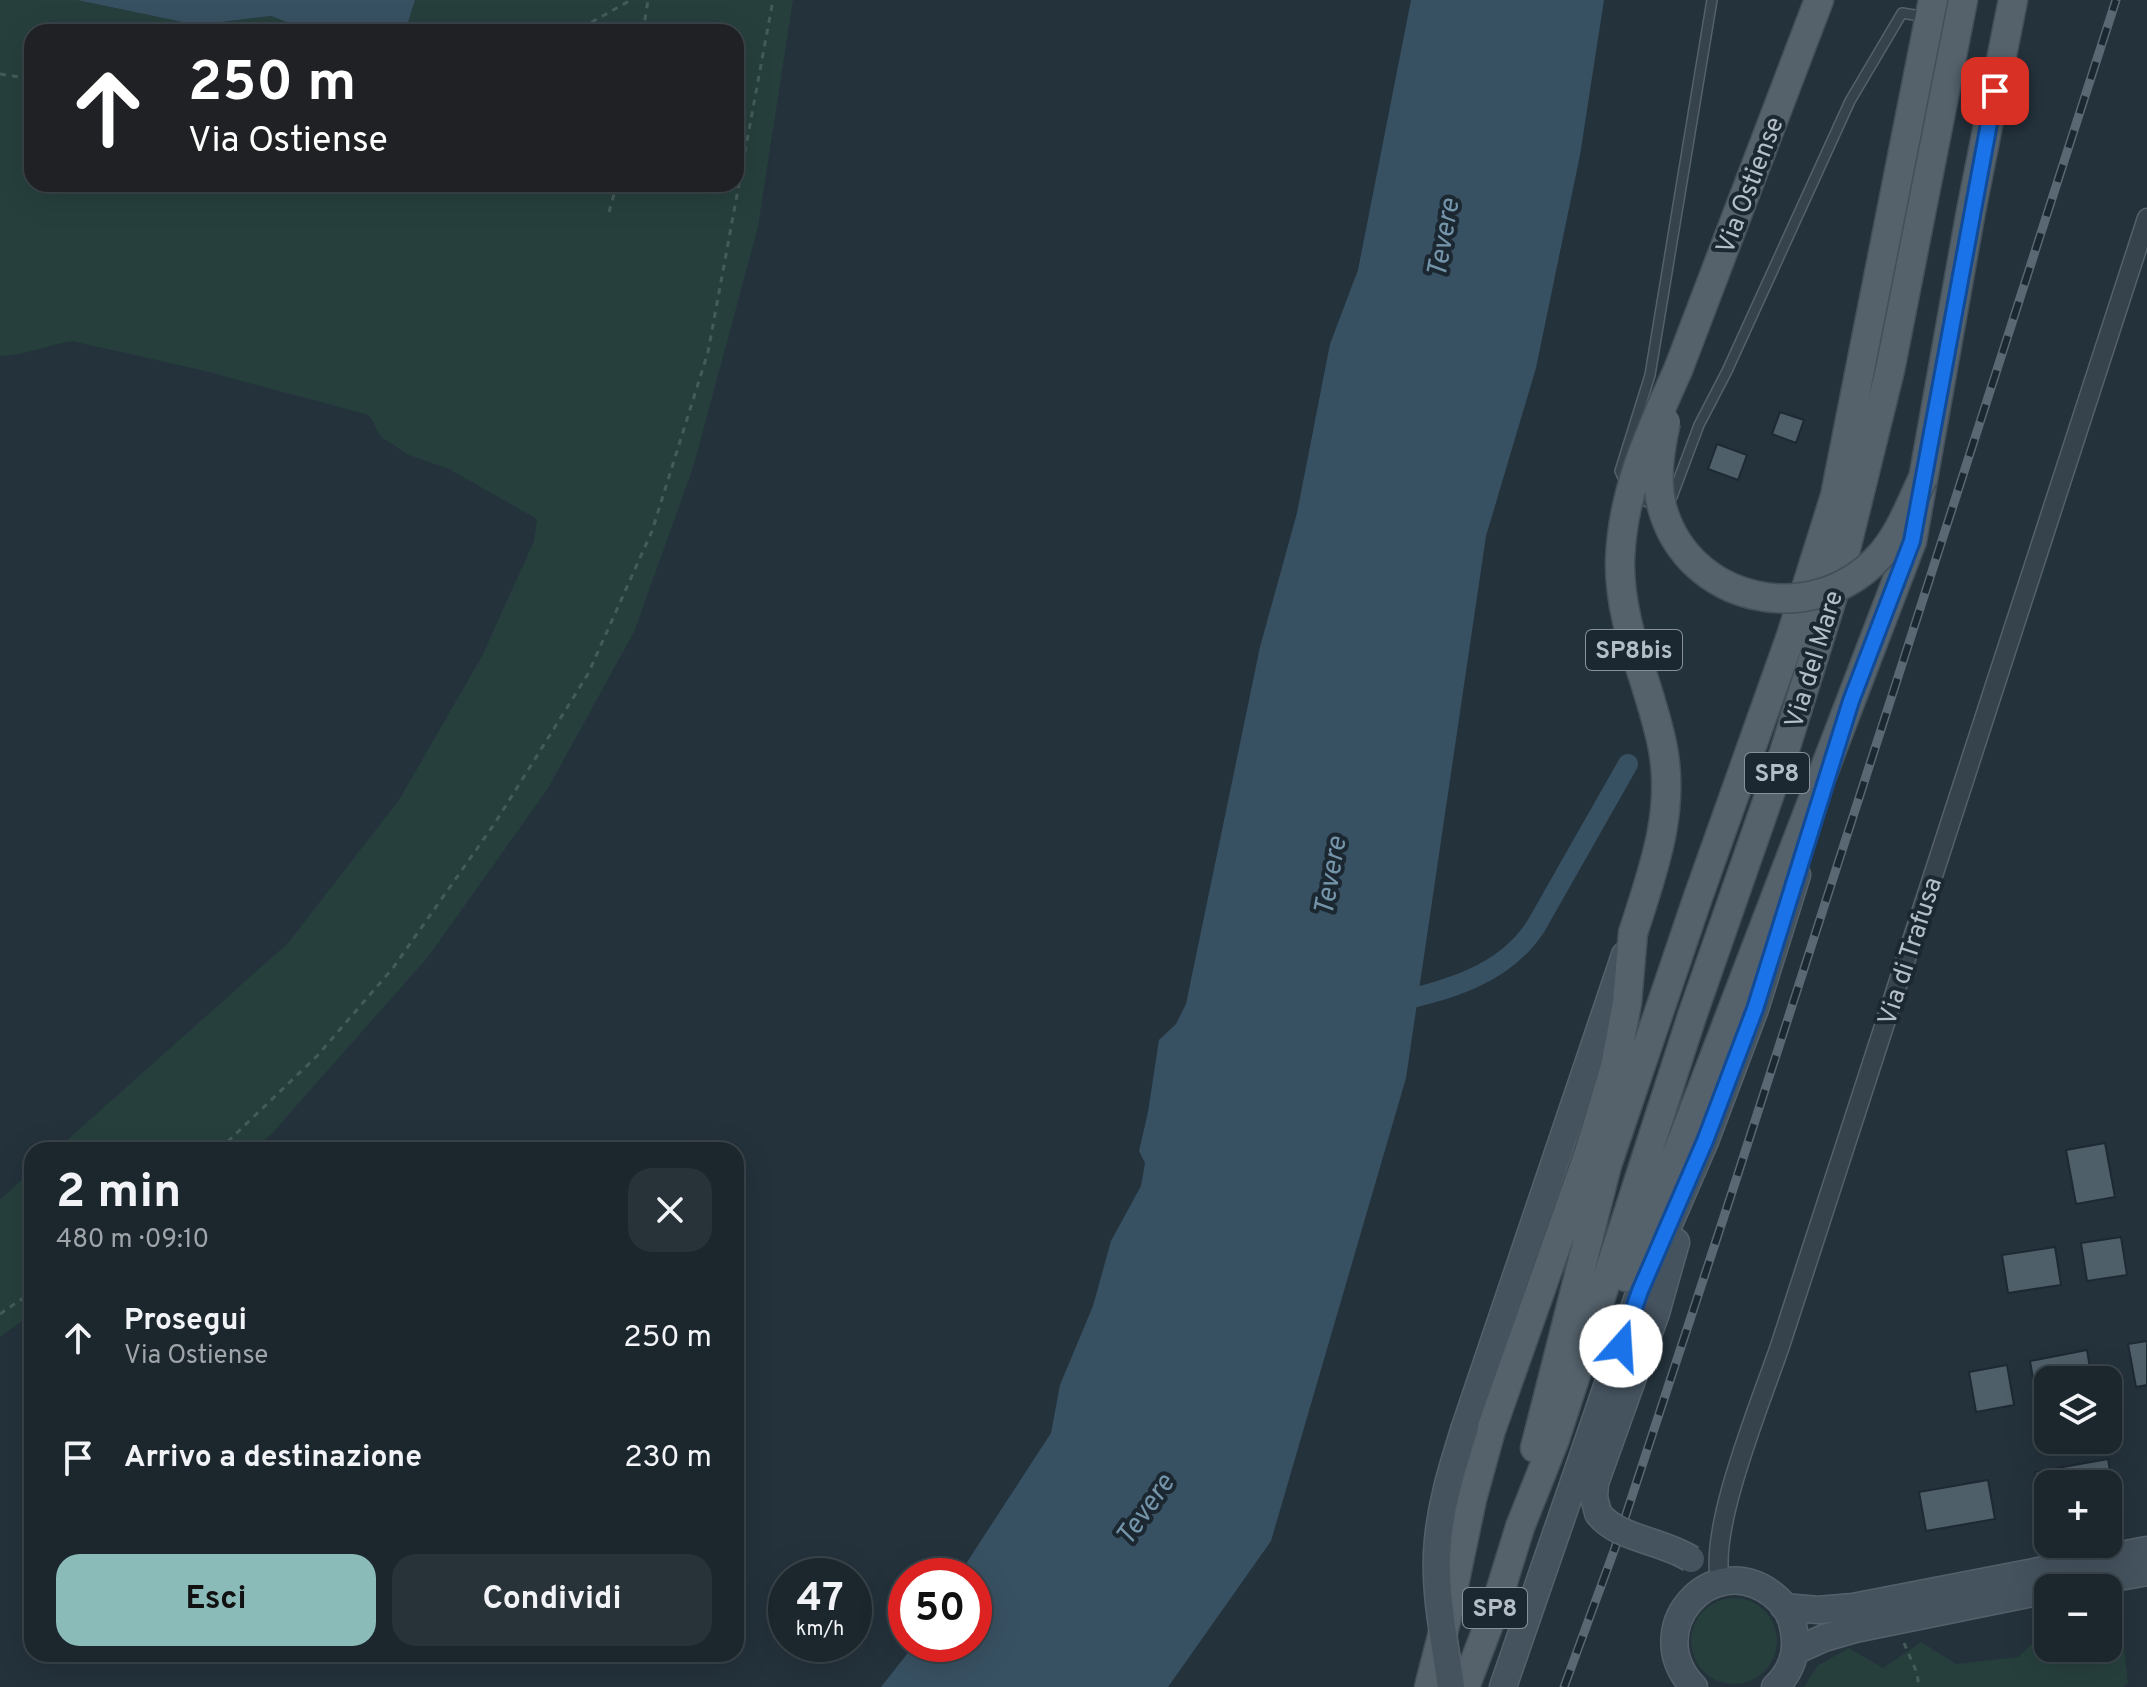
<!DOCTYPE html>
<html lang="it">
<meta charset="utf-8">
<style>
:root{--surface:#1b262d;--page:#283239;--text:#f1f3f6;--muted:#a0a5aa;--line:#394349;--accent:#8bbbb9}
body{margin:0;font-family:Overpass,sans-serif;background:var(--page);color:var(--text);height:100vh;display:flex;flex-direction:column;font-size:30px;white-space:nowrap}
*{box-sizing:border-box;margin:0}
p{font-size:26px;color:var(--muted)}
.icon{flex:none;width:44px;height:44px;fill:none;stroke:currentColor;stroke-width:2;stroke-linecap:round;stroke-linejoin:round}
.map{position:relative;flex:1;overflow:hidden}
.side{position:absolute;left:24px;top:1142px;width:720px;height:520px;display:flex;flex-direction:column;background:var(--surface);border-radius:24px;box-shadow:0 8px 32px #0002,0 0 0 2px var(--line)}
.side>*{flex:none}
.hud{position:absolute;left:24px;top:24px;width:720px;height:168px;border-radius:24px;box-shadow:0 8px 32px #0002,0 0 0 2px var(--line);background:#202124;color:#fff;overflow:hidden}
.buttons{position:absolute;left:2034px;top:1366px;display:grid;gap:16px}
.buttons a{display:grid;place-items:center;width:88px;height:88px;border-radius:16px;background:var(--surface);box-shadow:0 8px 32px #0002,0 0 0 2px var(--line);font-size:40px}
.speed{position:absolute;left:768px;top:1558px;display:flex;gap:16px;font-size:40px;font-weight:700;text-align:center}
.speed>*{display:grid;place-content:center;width:104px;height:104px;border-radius:50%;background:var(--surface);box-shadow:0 8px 32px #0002,0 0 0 2px var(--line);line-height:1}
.speed small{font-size:20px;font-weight:400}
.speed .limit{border:12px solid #d22;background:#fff;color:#111}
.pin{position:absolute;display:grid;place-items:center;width:68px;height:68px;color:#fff;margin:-34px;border-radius:16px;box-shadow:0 4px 12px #0006}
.me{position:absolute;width:88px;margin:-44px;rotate:19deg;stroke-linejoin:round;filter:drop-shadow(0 0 6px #0008)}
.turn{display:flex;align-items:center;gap:28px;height:168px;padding:0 32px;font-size:36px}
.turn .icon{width:104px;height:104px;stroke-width:2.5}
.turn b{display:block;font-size:56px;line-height:68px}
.round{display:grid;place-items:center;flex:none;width:84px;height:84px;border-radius:24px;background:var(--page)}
.head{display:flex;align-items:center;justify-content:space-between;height:136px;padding:0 32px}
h1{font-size:48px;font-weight:700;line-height:60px}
.action{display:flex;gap:16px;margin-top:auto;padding:16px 32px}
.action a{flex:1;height:92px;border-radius:24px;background:var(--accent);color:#111;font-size:32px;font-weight:700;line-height:92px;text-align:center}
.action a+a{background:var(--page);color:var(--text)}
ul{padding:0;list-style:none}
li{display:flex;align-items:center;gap:24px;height:120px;padding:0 32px}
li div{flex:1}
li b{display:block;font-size:30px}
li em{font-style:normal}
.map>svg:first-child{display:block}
.green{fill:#263f3d}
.water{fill:#385162}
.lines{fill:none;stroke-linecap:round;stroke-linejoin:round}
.canal{stroke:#385162;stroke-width:20}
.building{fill:#4f5f69;stroke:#1e2a33;stroke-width:2}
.lane-casing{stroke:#55616a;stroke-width:12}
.street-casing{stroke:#55616a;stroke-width:21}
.secondary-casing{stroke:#55616a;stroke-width:29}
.primary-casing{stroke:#434f58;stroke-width:31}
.path{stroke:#455b5a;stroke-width:3;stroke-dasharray:6 6;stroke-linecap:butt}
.lane{stroke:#37434c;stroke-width:9}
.street{stroke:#37434c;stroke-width:18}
.secondary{stroke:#45535f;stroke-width:26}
.primary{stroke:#55626c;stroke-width:28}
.rail-casing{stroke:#596873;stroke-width:9}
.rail{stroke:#1c2831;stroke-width:6;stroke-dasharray:18;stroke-linecap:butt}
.secondary-bridge-casing{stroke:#55616a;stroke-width:29;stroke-linecap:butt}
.primary-bridge-casing{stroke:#434f58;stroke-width:31;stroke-linecap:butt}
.secondary-bridge{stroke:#45535f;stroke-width:26}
.primary-bridge{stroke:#55626c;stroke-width:28}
.route-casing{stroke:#114b97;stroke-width:20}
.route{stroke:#1a73e8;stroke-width:14}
.labels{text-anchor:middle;stroke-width:8;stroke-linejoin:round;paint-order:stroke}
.shield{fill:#1c2831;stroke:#86919a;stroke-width:2}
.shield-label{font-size:24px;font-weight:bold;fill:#b3bec7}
.street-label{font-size:26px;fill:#b3bec7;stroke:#1c2831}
.water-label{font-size:28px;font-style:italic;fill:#7494aa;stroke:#1c2831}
</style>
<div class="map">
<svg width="2147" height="1687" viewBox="0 0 2147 1687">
<rect width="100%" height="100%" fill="#24323c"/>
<path class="green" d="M0,0h77l120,25 74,-9 42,16h-281v152h704v-152h-331l10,-32h378l-35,227 -65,241 -59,164 -87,158 -119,167 -153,173 -20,20h-199l232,-207 111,-143 83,-144 52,-115 3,-22 -88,-50 -40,-14 -28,-18 -12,-22 -164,-44 -133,-30c-26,4 -44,14 -72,15z
M32,1171v143l-32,23v-138z
M1691 1641a43 43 0 1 1 86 0a43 43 0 1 1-86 0Z
M2119,1599l9,84 -4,4h-320l13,-21 32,-18 34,20 38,-26 35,22 62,-7 30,-28v19h60v-46z"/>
<path class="water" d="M77,0h338l-10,32h-92l-42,-16 -74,9z
M1411,0h193l-24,155 -44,213 -50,168 -80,542 -135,463 -103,146h-287l34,-43h59v-68h-16l93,-143 9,-48 33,-79 18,-65 30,-55 4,-23 -6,-12 9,-39 11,-72 17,-16 10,-20 74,-357 37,-134 33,-169 28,-74z"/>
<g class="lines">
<path class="canal" d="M1392,1003c55,-13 112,-27 144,-77l92,-162"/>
</g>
<path class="building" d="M1780,412l24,8 -8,23 -24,-9z
M1717,444l30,11 -9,25 -30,-11z
M2105,1143l10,54 -39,7 -10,-54z
M2121,1237l6,38 -40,6 -6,-38z
M2055,1247l6,38 -53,8 -6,-38z
M2147,1341v44l-11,2 -8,-43z
M2087,1350l5,30h-44v19l-11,2 -7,-40z
M2007,1365l7,40 -38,7 -7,-40z
M2108,1459l7,41 -7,1v-17h-60v28l-6,1 -7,-41z
M1988,1480l7,39 -69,12 -7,-39z"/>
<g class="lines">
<g class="lane-casing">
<path id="lane" d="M1625,482l-5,-11 30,-96 62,-375
M1632,495l20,9 20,-7 27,-72 28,-54 123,-270 52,-88 24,4"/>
</g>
<g class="street-casing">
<path id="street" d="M1721,1583c-15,-51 42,-186 60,-240l366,-1125"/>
</g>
<g class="secondary-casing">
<path id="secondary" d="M1465,1427l160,-472
M1598,1513l-4,-16 1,-14 61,-170 20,-71
M2058,1588l89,-16
M1784,1607l34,3 35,-3 294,-57
M1795,1651l29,-13 31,-9 193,-39
M1503,1687l137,-396 65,-150 50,-132 42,-134
M1694,1687c-55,-57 17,-139 78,-93 12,9 20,22 22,37 4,21 -3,41 -19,56"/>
</g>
<g class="primary-casing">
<path id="primary" d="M1678,370l141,-370
M1626,1277l43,-102 243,-634 59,-330 42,-211
M1535,1448l72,-283 90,-265 94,-264 44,-140 98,-496
M1429,1687l19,-74 24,-114 19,-69 98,-277 26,-86 12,-64 6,-70
M1465,1687l30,-79 25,-81 35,-88 137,-423 90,-257 58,-186 50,-203 73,-370"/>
</g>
<path class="path" d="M545,32l38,-5 48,-27
M643,32l5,-32
M0,74l32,5
M609,212l8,-28
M219,1150l98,-94 76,-88 102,-145 93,-149 64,-143 56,-179 65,-352
M0,1314l32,-22
M1904,1643l13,30 2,14"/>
<use href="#lane" class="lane"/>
<use href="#street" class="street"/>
<use href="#secondary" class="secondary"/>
<use href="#primary" class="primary"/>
<g class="rail-casing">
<path id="rail" d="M1564,1687l51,-139 120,-365 381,-1183"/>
</g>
<use href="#rail" class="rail"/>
<g class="secondary-bridge-casing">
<path id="secondary-bridge" d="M1598,1513c17,25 66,28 93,46
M1451,1687c-6,-44 -16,-90 -14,-134 2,-44 15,-85 28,-126"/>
</g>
<g class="primary-bridge-casing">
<path id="primary-bridge" d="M1666,422c-6,27 -11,57 -4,85 26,96 149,122 216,51 21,-22 32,-53 45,-80
M1633,933c19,-60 42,-119 30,-184 -12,-64 -44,-121 -43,-188 2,-69 30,-129 58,-191"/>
</g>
<use href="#secondary-bridge" class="secondary-bridge"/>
<use href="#primary-bridge" class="primary-bridge"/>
</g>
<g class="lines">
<g class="route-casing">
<path id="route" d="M1621,1346l19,-55 65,-150 50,-132 96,-308 61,-160 83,-450"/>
</g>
<use href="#route" class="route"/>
</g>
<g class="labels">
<g class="shield">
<rect x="1586" y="630" width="96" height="40" rx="6"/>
<rect x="1745" y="753" width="64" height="40" rx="6"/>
<rect x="1463" y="1588" width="64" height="40" rx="6"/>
</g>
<g class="shield-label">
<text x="1634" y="658">SP8bis</text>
<text x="1777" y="781">SP8</text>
<text x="1495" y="1616">SP8</text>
</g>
<g class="street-label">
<text transform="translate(1749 185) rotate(-69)" y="9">Via Ostiense</text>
<text transform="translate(1813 659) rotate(-73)" y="9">Via del Mare</text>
<text transform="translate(1909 951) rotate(-72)" y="9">Via di Trafusa</text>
</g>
<g class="water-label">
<text transform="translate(1442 238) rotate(-80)" y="10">Tevere</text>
<text transform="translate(1329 876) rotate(-80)" y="10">Tevere</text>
<text transform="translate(1144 1509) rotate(-55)" y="10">Tevere</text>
</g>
</g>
</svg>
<div class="buttons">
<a><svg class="icon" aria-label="layers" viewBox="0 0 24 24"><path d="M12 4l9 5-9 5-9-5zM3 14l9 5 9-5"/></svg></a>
<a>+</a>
<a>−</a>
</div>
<div class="speed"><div>47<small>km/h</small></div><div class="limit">50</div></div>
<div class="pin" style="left:1995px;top:91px;background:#d93025"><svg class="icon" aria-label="arrive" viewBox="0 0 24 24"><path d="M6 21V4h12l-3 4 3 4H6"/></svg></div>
<svg class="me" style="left:1621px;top:1346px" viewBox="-20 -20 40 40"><circle r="19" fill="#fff"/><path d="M0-13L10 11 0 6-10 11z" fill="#1a73e8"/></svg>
<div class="hud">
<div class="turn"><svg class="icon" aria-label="ahead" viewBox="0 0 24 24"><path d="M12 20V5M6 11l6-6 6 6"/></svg><div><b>250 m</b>Via Ostiense</div></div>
</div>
<section class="side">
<div class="head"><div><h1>2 min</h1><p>480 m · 09:10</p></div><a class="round"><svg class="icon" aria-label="close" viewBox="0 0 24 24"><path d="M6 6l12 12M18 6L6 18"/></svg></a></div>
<ul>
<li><svg class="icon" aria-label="ahead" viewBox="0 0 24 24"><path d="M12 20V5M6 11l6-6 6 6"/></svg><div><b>Prosegui</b><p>Via Ostiense</p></div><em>250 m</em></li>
<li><svg class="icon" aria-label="arrive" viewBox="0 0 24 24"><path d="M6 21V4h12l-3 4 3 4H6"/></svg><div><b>Arrivo a destinazione</b></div><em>230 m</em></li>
</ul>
<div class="action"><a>Esci</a><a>Condividi</a></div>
</section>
</div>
